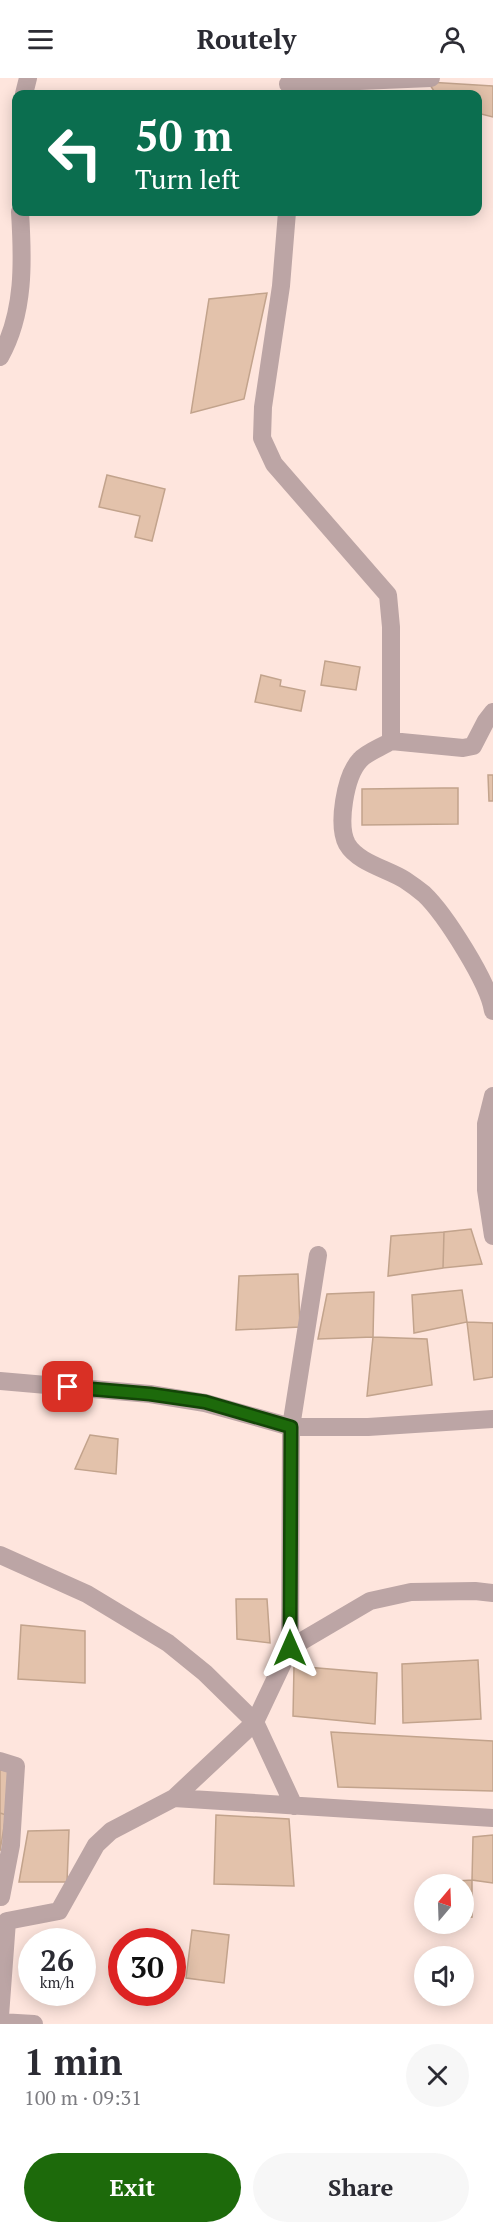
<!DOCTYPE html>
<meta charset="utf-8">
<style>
:root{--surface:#fff;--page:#f7f7f7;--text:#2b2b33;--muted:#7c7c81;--accent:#1d6a0b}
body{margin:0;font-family:"PT Serif",serif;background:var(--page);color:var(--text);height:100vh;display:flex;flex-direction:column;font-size:22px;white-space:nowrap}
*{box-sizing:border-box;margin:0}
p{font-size:20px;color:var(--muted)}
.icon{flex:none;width:33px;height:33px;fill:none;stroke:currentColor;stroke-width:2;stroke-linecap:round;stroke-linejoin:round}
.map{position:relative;height:1946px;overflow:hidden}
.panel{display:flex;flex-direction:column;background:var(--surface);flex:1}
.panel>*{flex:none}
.top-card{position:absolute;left:12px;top:12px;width:470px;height:126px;border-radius:12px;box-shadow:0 3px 15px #0003;background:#0b6e4f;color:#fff;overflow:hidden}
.needle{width:39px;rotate:19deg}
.tools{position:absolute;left:414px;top:1796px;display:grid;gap:12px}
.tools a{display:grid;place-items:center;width:60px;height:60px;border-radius:50%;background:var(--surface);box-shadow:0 3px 15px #0003;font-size:30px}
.speed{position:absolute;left:18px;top:1850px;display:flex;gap:12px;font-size:30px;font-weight:700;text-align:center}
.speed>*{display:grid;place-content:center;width:78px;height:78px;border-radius:50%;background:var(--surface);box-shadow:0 3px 15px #0003;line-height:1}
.speed small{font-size:15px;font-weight:400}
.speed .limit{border:9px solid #d22;background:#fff;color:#111}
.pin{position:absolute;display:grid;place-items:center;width:51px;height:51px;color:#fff;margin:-26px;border-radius:12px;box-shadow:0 3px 9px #0006}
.me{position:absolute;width:66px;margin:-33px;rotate:0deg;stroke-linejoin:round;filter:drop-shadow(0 0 4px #0008)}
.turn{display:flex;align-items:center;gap:21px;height:126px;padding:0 24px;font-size:27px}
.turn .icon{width:78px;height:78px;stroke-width:2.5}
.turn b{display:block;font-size:42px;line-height:51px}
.round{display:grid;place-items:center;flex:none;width:63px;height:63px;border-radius:32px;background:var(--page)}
.summary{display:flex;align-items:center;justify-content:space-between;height:102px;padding:0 24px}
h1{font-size:36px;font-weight:600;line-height:45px}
.primary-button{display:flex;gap:12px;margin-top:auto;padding:12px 24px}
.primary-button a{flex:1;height:69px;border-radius:36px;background:var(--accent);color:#fff;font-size:24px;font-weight:600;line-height:69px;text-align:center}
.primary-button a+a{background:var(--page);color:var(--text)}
header{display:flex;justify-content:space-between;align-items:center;height:78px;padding:0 24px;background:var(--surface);font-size:27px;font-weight:600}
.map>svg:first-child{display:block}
.building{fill:#e3c2ab;stroke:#c2a38c;stroke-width:1.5}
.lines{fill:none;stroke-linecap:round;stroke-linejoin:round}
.street{stroke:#bca5a5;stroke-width:18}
.route-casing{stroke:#134507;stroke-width:15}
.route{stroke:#1d6a0b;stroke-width:10}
</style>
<header><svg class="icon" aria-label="menu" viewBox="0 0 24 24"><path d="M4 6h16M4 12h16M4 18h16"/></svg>Routely<svg class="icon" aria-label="person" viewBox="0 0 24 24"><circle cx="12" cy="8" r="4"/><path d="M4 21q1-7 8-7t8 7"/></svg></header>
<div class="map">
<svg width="493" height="1946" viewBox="0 0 493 1946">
<rect width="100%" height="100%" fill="#fee5dd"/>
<path class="building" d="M428,4l65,4v31l-16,-4v-19h-41z
M267,215l-23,106 -53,14 18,-114z
M107,397l58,14 -13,52 -17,-4 5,-21 -41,-9z
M325,583l35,6 -4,23 -35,-5z
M261,597l20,5 -1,6 25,5 -4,20 -46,-9z
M488,697h5v26h-4z
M443,710h15v36l-96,1v-36z
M471,1151l11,35 -39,4 1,-36z
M444,1154l-1,36 -55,8 3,-40z
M298,1196l2,53 -64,3 3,-54z
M462,1212l5,32 -53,11 -2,-38z
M374,1214l-1,45 -55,2 9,-45z
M467,1244l26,1v54l-19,3z
M373,1259l54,2 5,46 -65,11z
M90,1357l28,4 -2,35 -41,-5z
M236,1521h31l3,44 -33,-4z
M21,1547l64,6v52l-67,-4z
M478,1582l3,59 -78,4 -1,-59z
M294,1588l83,7 -2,51 -82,-8z
M331,1654l162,9v50l-155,-4z
M0,1692l9,1 -3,44 -6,-2z
M0,1735l6,2 -6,36z
M216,1737l73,4 5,67 -80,-2z
M69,1752l-2,52h-48l9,-51z
M493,1757v48l-21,-3 1,-43z
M472,1802v37l-8,1v-34h-23v-2z
M192,1852l37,5 -5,48 -38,-5z"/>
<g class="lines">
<path class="street" d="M288,6l143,-6
M24,16l4,-16
M287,134l-6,74 -18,121 -1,31 12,26 114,131 3,32v114c-9,6 -24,11 -31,19 -15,16 -23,65 -13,84 11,19 41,25 58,36 6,4 13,9 19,14 21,20 65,89 69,117
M0,279c25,-44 23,-97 20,-145
M391,663l72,7 10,-2 13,-25 7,-9
M493,1018l-7,28v66l7,46
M0,1303l150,13 55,9 86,24h77l125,-8
M0,1477l87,39 81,49 37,30 50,49 39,84
M290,1570l1,-221 27,-172
M0,1683l16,5 -5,79 -10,52
M174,1720l319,20
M0,1938l7,-95 52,-10 37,-66 15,-14 63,-33 81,-76 35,-74 80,-47 41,-9 64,-1 18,2
M0,1944l34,2"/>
</g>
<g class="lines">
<g class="route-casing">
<path id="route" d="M68,1309l82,7 55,8 86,25 -1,221"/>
</g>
<use href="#route" class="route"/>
</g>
</svg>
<div class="tools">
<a><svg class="needle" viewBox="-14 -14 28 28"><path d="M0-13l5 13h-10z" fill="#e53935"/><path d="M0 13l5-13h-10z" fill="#7c7c81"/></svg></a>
<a><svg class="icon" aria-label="sound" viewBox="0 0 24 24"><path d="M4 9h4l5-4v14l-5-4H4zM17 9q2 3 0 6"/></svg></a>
</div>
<div class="speed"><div>26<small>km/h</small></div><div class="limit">30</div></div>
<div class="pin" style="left:68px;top:1309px;background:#d93025"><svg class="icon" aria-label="arrive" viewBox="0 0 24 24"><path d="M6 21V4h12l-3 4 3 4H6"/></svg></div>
<svg class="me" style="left:290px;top:1570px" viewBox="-20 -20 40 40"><path d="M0-17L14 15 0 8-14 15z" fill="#1d6a0b" stroke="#fff" stroke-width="4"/></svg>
<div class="top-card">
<div class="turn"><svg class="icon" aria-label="left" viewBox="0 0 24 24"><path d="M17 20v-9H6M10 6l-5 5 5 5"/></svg><div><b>50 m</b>Turn left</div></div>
</div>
</div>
<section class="panel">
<div class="summary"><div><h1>1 min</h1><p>100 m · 09:31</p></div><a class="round"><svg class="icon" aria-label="close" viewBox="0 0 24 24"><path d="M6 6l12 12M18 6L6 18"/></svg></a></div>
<div class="primary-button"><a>Exit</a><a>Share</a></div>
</section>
